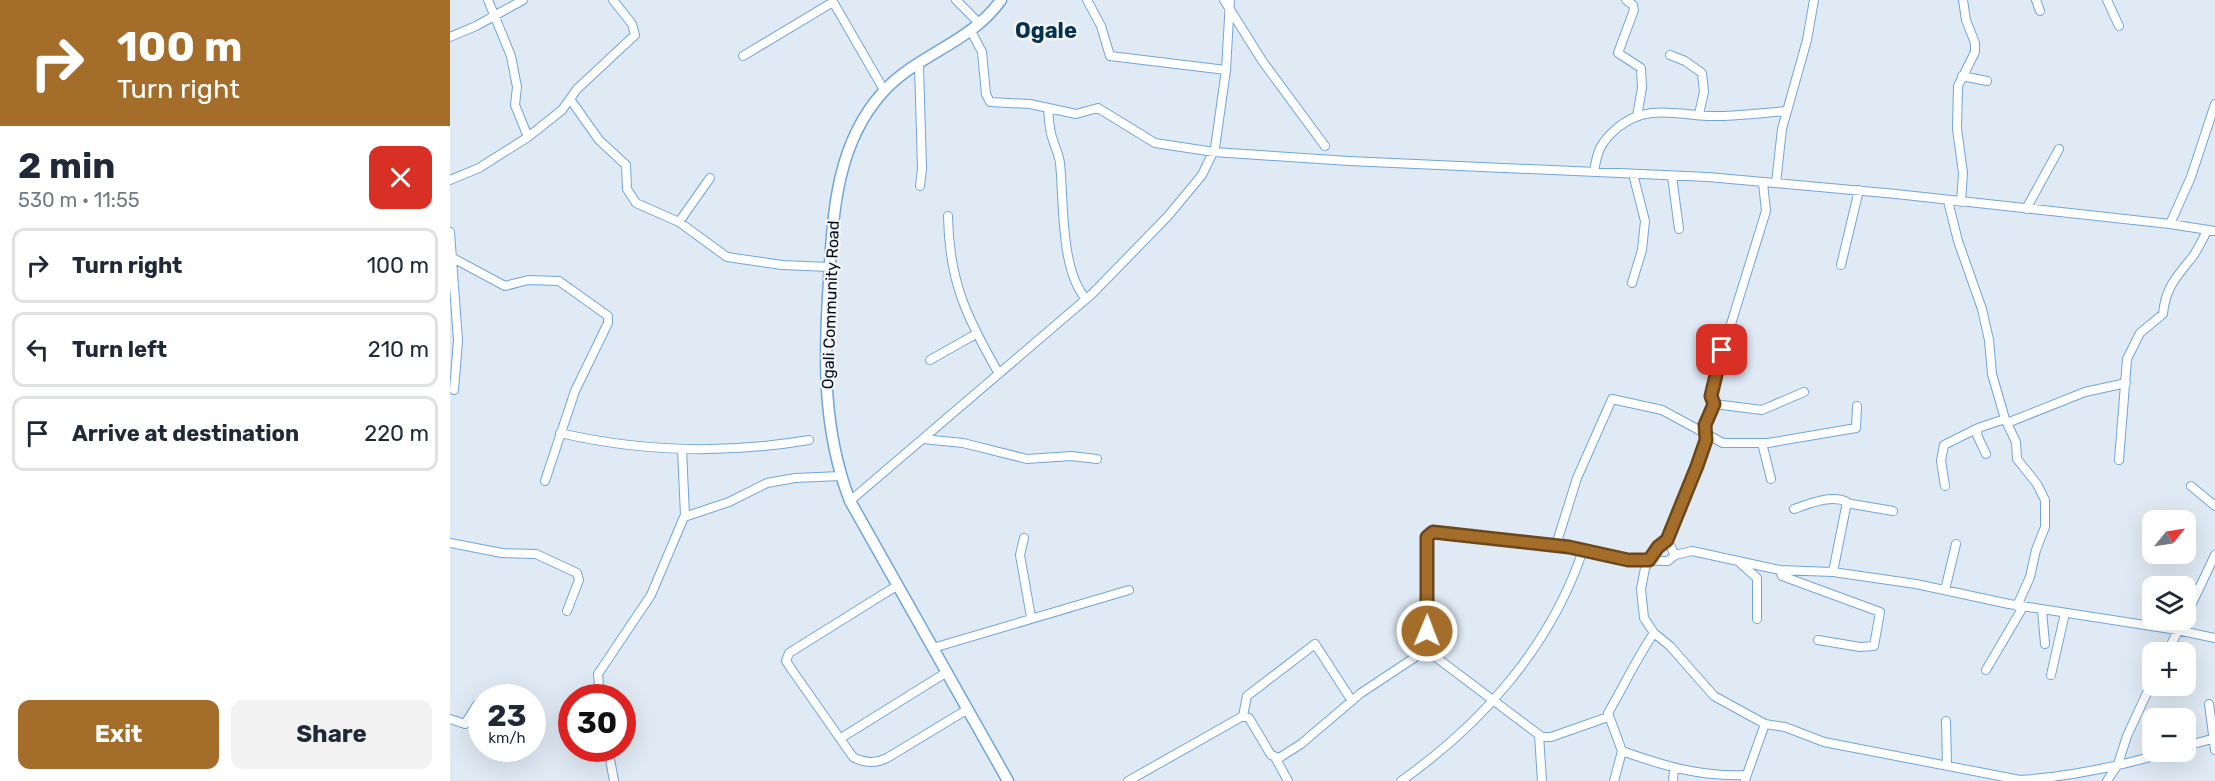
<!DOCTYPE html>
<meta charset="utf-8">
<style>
:root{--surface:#fff;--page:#f2f2f3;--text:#1f2937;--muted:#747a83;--line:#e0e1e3;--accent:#a46d29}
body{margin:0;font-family:Rubik,sans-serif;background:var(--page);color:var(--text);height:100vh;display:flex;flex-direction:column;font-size:22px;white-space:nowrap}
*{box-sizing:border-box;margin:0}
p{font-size:20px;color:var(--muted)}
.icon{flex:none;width:33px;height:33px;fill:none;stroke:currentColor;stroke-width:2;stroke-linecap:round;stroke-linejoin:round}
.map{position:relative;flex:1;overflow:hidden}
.sheet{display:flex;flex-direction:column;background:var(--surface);width:450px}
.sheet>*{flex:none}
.guide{background:#a46d29;color:#fff;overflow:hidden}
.needle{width:39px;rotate:60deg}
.tools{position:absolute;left:1692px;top:510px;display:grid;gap:12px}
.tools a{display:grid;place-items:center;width:54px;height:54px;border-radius:12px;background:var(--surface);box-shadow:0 6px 24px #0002;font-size:30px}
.speed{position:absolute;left:18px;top:684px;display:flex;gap:12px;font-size:30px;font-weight:700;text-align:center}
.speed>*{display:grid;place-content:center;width:78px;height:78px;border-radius:50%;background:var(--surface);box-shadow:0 6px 24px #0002;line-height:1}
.speed small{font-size:15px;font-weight:400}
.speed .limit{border:9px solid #d22;background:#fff;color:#111}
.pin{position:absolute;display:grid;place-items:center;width:51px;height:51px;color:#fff;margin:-26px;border-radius:12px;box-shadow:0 3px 9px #0006}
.me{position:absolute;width:66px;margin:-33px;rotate:1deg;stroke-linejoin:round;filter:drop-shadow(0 0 4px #0008)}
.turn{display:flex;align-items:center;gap:21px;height:126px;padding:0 18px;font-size:27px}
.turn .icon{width:78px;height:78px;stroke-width:2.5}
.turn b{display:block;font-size:42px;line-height:51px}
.round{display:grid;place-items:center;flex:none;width:63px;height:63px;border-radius:12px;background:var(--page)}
.overview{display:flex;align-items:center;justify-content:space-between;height:102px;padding:0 18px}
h1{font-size:36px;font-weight:700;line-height:45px}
.cta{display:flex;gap:12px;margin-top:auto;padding:12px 18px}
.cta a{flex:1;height:69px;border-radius:12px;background:var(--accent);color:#fff;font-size:24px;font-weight:700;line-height:69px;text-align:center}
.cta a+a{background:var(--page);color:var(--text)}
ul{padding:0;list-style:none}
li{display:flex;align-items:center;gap:18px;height:75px;margin:0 12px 9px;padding:0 6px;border:3px solid var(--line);border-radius:12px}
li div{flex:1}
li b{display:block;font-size:22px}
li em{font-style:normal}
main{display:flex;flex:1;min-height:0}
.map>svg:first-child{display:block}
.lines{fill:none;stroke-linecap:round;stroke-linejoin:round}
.minor-casing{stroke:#6fa6db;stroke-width:10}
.tertiary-casing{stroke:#6fa6db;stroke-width:13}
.minor{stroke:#fff;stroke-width:8}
.tertiary{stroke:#fff;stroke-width:10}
.route-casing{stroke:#6b471b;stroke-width:15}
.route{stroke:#a46d29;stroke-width:10}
.labels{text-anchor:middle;stroke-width:4.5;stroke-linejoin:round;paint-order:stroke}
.street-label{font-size:16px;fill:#000c1f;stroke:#f5f5f5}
.district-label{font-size:22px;font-weight:bold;fill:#043052;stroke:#f5f5f5}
</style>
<main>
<section class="sheet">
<div class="guide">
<div class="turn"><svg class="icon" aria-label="right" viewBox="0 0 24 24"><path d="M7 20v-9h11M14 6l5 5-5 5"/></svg><div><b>100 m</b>Turn right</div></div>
</div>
<div class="overview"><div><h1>2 min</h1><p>530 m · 11:55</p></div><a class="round" style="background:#d93025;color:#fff"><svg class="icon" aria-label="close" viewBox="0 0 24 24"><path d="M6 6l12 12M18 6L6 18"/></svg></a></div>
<ul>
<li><svg class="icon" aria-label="right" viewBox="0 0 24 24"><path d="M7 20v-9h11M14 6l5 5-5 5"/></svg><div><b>Turn right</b></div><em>100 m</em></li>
<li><svg class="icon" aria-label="left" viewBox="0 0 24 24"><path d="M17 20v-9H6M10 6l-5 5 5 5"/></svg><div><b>Turn left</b></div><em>210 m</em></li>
<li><svg class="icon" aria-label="arrive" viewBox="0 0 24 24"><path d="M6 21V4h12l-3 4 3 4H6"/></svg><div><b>Arrive at destination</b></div><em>220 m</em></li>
</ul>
<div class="cta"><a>Exit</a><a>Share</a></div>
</section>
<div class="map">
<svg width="1765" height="781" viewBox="0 0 1765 781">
<rect width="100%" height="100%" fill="#dfeaf5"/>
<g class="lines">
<g class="minor-casing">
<path id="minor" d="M38,0l23,56 6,31 -2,18 13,32 34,-27 15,-21 58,-54 -3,-11 -19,-24
M382,0l52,90
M506,0l24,24
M637,0l14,26 9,30 116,14
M774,0l39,62 62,84
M1176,0l7,5 1,5 -16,43 23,15 1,20 -5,28
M1586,0l4,11
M1657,0l12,26
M521,31l11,21 4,42 4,8 40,2 46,10 22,-6 57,35 59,9 135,9 359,16 188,17 274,30 45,7
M0,37l26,-11 47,-26
M1220,55l15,6 17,12 2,19 -5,22
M293,56l90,-54
M469,65l3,104 -2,17
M1512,76l25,5
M120,99l29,41 27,25 1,24 9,14 43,19 48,35 55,8 48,2
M598,108c1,11 1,22 5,32 2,8 6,14 7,23 4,37 0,107 26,136
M1144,172c3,-20 6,-29 22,-43 29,-25 58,-15 92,-13 26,1 53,-3 79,-5
M1222,176l7,53
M0,180l29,-12 49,-31
M1326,183l6,-54 25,-89 7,-40
M1498,201l10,40 24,68 7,31 3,34 13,45 11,23 1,17 20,25 8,16v27l-9,23 -6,27 -13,29
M1511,202l2,-29 -6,-44 1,-43 17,-34v-9l-9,-23 -3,-20
M1576,209l33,-60
M498,216c1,66 19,102 51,158
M229,222l31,-44
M1720,224l21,-47 24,-73
M0,232l8,108 -4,50
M1,257l54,29 23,-6 31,1 49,35v7l-33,68 -30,90
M1391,265l18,-75
M1182,283l10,-33 3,-29 -12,-47
M480,360l46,-26
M1264,404l48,6 42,-18
M1557,423l78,-31 41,-9
M110,433c82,19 166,21 249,7
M473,439l40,4 64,16 44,-3 26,3
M1312,443l9,36
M232,449l3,67
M1536,454l-9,-19 1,-7 27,-9
M1669,460l8,-101 13,-26 23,-19c2,-24 12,-36 27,-54 7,-8 12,-20 17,-29
M1495,486l-4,-25 3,-16 34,-17
M1741,486l24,20
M400,501l242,-207 76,-78 34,-41 13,-27 11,-78 4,-70
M1396,503l47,8
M1344,509c14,-5 38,-15 53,-7l-14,70
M574,538l-4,17 11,62
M1217,540l-9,7 -13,21 -4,21 3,29 10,15 16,13 44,50 51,28 20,3 39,15 196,38c49,-3 100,-14 148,-28
M0,543l52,10 34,1 41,19 2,7 -12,31
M1106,545l21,-67 35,-79 50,11 61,33h45l88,-15 1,-22
M1225,555l-8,-15 30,-73 9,-27 -1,-15 9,-21 -3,-7 3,-18 52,-168 -3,-28
M1289,562l18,16v41
M1330,570l2,6 98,36 -6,34 -14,1 -42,-7
M448,585l-109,68 -3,8 6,9 61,87c11,6 22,7 34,1l81,-49
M1495,590l11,-46
M1592,610l3,34
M1736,616l29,-61
M483,648l196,-58
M975,649l117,88h9l57,-20
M1717,652l17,-32
M1536,670l37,-63
M1601,675l14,-62
M150,698l-2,-24 53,-79 33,-78 45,-15 38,-19 28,-5 46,-2
M1759,704l6,46
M793,716l4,-20 68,-52 37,57
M0,719l15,5 12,-19
M1496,721l1,45
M1089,735l3,46
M391,738l106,-66
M1736,746l29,-8
M158,748l6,33
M1172,751c42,15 79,26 124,24
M825,757l13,24
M1295,780l20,-56
M678,781l115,-65 6,2 22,37 8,3 22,-14 60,-51 56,-37 8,-7 2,-112 6,-5 136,15 59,13 40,1 7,-6 17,-4 88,19 53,2 83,12 93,20 168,26 38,8
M951,781c81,-57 150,-135 182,-231
M1164,781l8,-30 -14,-38c16,-27 28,-54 46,-80
M1223,781l1,-12
M1657,781l11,-17 9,-28 25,-54"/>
</g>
<g class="tertiary-casing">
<path id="tertiary" d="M551,0c-30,43 -84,54 -118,92 -47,52 -50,121 -54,188 -5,76 -7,149 21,221l158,280"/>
</g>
<use href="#minor" class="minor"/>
<use href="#tertiary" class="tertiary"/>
</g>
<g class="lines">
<g class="route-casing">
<path id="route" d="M977,631v-94l6,-5 136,15 59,13h21l9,-13 9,-7 30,-74 9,-26 -1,-15 9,-21 -3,-8 11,-46"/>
</g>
<use href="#route" class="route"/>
</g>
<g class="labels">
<g class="street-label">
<text transform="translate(380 305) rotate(-88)" y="6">Ogali Community Road</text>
</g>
<g class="district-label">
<text x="596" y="38">Ogale</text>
</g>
</g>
</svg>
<div class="tools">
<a><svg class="needle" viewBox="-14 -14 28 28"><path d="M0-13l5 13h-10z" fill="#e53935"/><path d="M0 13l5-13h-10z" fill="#747a83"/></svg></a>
<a><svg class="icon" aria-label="layers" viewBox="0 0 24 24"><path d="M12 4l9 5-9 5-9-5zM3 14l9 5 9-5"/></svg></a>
<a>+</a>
<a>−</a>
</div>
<div class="speed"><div>23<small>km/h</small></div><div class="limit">30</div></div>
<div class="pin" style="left:1272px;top:350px;background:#d93025"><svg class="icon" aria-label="arrive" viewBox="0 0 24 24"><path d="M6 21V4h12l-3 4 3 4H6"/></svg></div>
<svg class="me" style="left:977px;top:631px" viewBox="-20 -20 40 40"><circle r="17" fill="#a46d29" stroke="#fff" stroke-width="3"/><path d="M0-11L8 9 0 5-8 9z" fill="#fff"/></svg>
</div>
</main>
